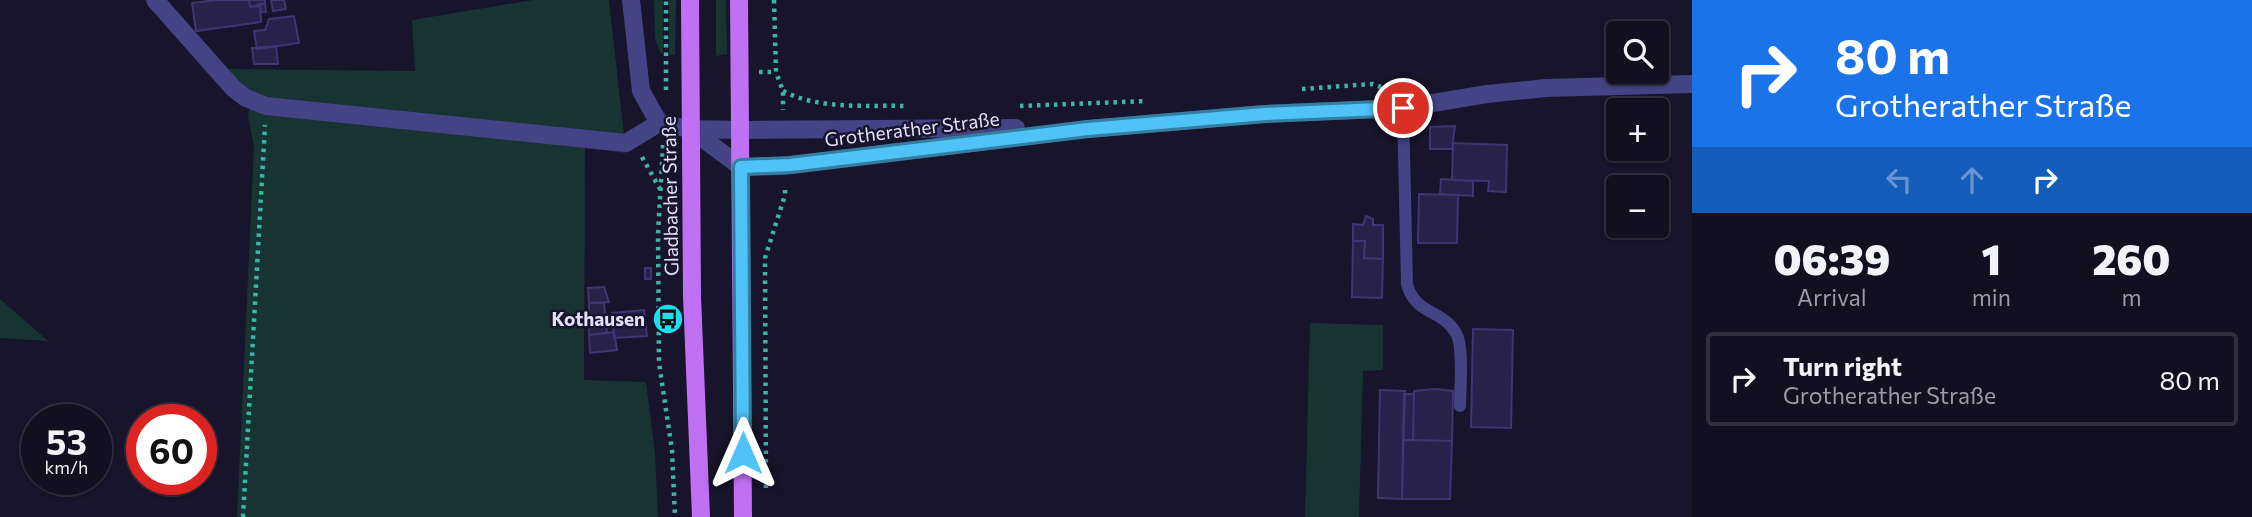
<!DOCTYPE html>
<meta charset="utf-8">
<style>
:root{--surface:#110f20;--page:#1a1829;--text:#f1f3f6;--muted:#9c9ca5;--line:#302f3e}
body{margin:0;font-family:Commissioner,sans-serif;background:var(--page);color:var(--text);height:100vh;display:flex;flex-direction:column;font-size:26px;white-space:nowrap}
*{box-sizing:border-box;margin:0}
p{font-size:23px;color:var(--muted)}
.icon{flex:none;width:38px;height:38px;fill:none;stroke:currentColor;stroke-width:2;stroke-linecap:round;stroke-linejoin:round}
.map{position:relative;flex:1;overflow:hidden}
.sheet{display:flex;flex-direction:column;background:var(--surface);width:560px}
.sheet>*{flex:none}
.guide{background:#1a73e8;color:#fff;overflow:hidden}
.buttons{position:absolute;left:1606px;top:21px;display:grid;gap:14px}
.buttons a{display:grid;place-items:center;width:63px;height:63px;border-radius:7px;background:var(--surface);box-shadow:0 2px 5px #0004,0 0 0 2px var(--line);font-size:35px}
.speed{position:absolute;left:21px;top:404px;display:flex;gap:14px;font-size:35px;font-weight:700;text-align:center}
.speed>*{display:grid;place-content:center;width:91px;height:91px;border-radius:50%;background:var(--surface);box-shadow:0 2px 5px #0004,0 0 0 2px var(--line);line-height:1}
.speed small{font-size:18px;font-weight:400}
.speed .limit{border:10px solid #d22;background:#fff;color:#111}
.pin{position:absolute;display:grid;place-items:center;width:60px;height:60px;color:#fff;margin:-30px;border:4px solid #fff;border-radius:50%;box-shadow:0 2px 7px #0007}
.me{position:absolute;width:77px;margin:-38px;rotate:0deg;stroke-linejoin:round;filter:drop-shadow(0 0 5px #0008)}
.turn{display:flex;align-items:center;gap:24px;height:147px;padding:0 28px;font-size:32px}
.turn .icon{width:91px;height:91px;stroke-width:2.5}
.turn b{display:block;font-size:49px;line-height:60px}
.lanes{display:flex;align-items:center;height:66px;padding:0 28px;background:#0003;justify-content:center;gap:35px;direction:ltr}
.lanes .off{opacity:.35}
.eta{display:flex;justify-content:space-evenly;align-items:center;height:119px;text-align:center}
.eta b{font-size:42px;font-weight:800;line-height:49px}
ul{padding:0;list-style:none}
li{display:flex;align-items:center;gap:21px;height:94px;margin:0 14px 10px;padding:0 14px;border:4px solid var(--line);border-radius:7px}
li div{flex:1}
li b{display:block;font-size:26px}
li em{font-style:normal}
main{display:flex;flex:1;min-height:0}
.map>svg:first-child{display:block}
.green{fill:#173432}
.building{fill:#28214a;stroke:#403574;stroke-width:2}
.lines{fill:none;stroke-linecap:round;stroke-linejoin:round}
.path{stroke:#3bb5aa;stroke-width:4.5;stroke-dasharray:3.5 5;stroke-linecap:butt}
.service{stroke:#434386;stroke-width:12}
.minor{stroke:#434386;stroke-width:18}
.tertiary{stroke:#434386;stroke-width:18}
.primary{stroke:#bf70f3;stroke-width:18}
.route-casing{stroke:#337fa1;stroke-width:18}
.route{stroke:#4fc3f7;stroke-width:12}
.labels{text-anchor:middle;stroke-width:5;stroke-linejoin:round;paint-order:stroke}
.street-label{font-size:19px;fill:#e2e0fc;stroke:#17142b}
.poi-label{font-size:19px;font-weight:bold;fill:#e2e0fc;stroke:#17142b;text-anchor:end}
</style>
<main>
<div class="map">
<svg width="1692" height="517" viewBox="0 0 1692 517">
<rect width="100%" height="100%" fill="#17142b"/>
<path class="green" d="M533,0h76l17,153 -41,-5 -1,232 62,2 9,72 3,63h-421l17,-371 -6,-29 4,-25 -28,-23 191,2 -3,-51z
M654,0h9v53l-2,1 -6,-15z
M669,0h7l-1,55h-6z
M716,0h10l1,54 -11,2z
M0,299l48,42 -48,-3z
M1310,323l73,2v45l-20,1 -4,146h-54z"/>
<path class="building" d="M216,0h33l1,7 10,-1 1,16 -65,9 -4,-28z
M249,0h16v4l-15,3z
M271,0h13l2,9 -13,2z
M259,4h6l1,8h-5z
M294,16l5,27 -42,6 -3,-18 11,-1 4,-11z
M276,46l2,18h-24l-2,-16z
M1455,126l-3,23h-22v-22z
M1453,143l54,2 -1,47 -18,-1 1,-10 -37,-1z
M1441,179l32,2v15l-33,-2z
M1419,194l39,1 -1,48h-39z
M1366,216l7,3v6h10v34l-19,-1 1,-17h-12v-17l10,1z
M1353,241h12l-1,17 19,1 -1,39 -30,-1z
M645,268h6v11h-6z
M604,287l5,15 -20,1 -1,-15z
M589,303h15l1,12 -16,2z
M644,310l3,26 -33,2 -2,-25z
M605,315l2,18 -18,2v-18z
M1473,329l40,1 -2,98 -40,-1z
M614,332l3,18 -27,3 -1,-18z
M1436,389l17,2 -1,50 -39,-1 1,-49z
M1380,390l25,1 -3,108 -24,-1z
M1404,394h10l-1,46h-10z
M1403,440l49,1 -2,58h-48z"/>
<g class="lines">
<path class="path" d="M774,0l2,72 7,19v19
M759,72h17
M1302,89l70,-5 9,3
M666,90v-90
M783,91c37,19 82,14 123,15
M1020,106l127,-5
M663,145l-5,89 1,129 13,87 3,67
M642,157l18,32
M766,488l-1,-230 20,-63v-10
M243,517l22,-392"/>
<path class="service" d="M1403,108l4,176c8,31 35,25 49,49 8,13 4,56 4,73"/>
<path class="minor" d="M155,0l78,88 13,10 20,8 360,37 33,-20"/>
<path class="tertiary" d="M631,0l10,91 18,32 31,6 50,1 276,-2
M690,129l51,38 43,-1 304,-37 177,-15 138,-6 84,-14 59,-6 146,-4"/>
<path class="primary" d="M690,0l2,296 9,221
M739,0l4,517"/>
</g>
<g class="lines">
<g class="route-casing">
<path id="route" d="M743,453l-2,-286 49,-2 298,-36 177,-15 138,-6"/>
</g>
<use href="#route" class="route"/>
</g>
<defs>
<g id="bus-disc" transform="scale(1.575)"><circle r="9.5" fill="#1cdeed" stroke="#17142b"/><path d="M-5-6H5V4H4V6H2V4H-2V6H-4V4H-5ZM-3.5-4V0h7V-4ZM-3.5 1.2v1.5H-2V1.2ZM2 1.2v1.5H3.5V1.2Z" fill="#111"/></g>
</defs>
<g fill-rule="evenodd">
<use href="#bus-disc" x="668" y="319"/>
</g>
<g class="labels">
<g class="street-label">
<text transform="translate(912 129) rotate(-7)" y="7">Grotherather Straße</text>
<text transform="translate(670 196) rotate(-91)" y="7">Gladbacher Straße</text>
</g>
<g class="poi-label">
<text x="645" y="326">Kothausen</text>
</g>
</g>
</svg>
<div class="buttons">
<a><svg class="icon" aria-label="search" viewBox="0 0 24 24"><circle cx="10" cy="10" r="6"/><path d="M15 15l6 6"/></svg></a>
<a>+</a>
<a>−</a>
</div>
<div class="speed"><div>53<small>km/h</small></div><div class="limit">60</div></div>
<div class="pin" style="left:1403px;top:108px;background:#d93025"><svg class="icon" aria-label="arrive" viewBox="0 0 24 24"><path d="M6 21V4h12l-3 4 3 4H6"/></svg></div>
<svg class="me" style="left:743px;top:453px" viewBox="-20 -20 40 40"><path d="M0-17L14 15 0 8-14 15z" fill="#4fc3f7" stroke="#fff" stroke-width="4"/></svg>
</div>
<section class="sheet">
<div class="guide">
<div class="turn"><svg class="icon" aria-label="right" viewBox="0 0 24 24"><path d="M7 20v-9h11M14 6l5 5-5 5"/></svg><div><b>80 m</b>Grotherather Straße</div></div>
<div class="lanes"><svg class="icon off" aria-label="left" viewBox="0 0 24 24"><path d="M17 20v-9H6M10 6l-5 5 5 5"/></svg><svg class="icon off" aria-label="ahead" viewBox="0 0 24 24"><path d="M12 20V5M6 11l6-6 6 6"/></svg><svg class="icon" aria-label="right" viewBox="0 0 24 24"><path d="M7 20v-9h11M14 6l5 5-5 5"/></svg></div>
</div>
<div class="eta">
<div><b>06:39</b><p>Arrival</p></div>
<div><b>1</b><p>min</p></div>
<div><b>260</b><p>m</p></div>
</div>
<ul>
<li><svg class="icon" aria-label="right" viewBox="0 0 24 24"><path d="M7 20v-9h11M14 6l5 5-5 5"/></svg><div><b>Turn right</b><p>Grotherather Straße</p></div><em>80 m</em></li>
</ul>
</section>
</main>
